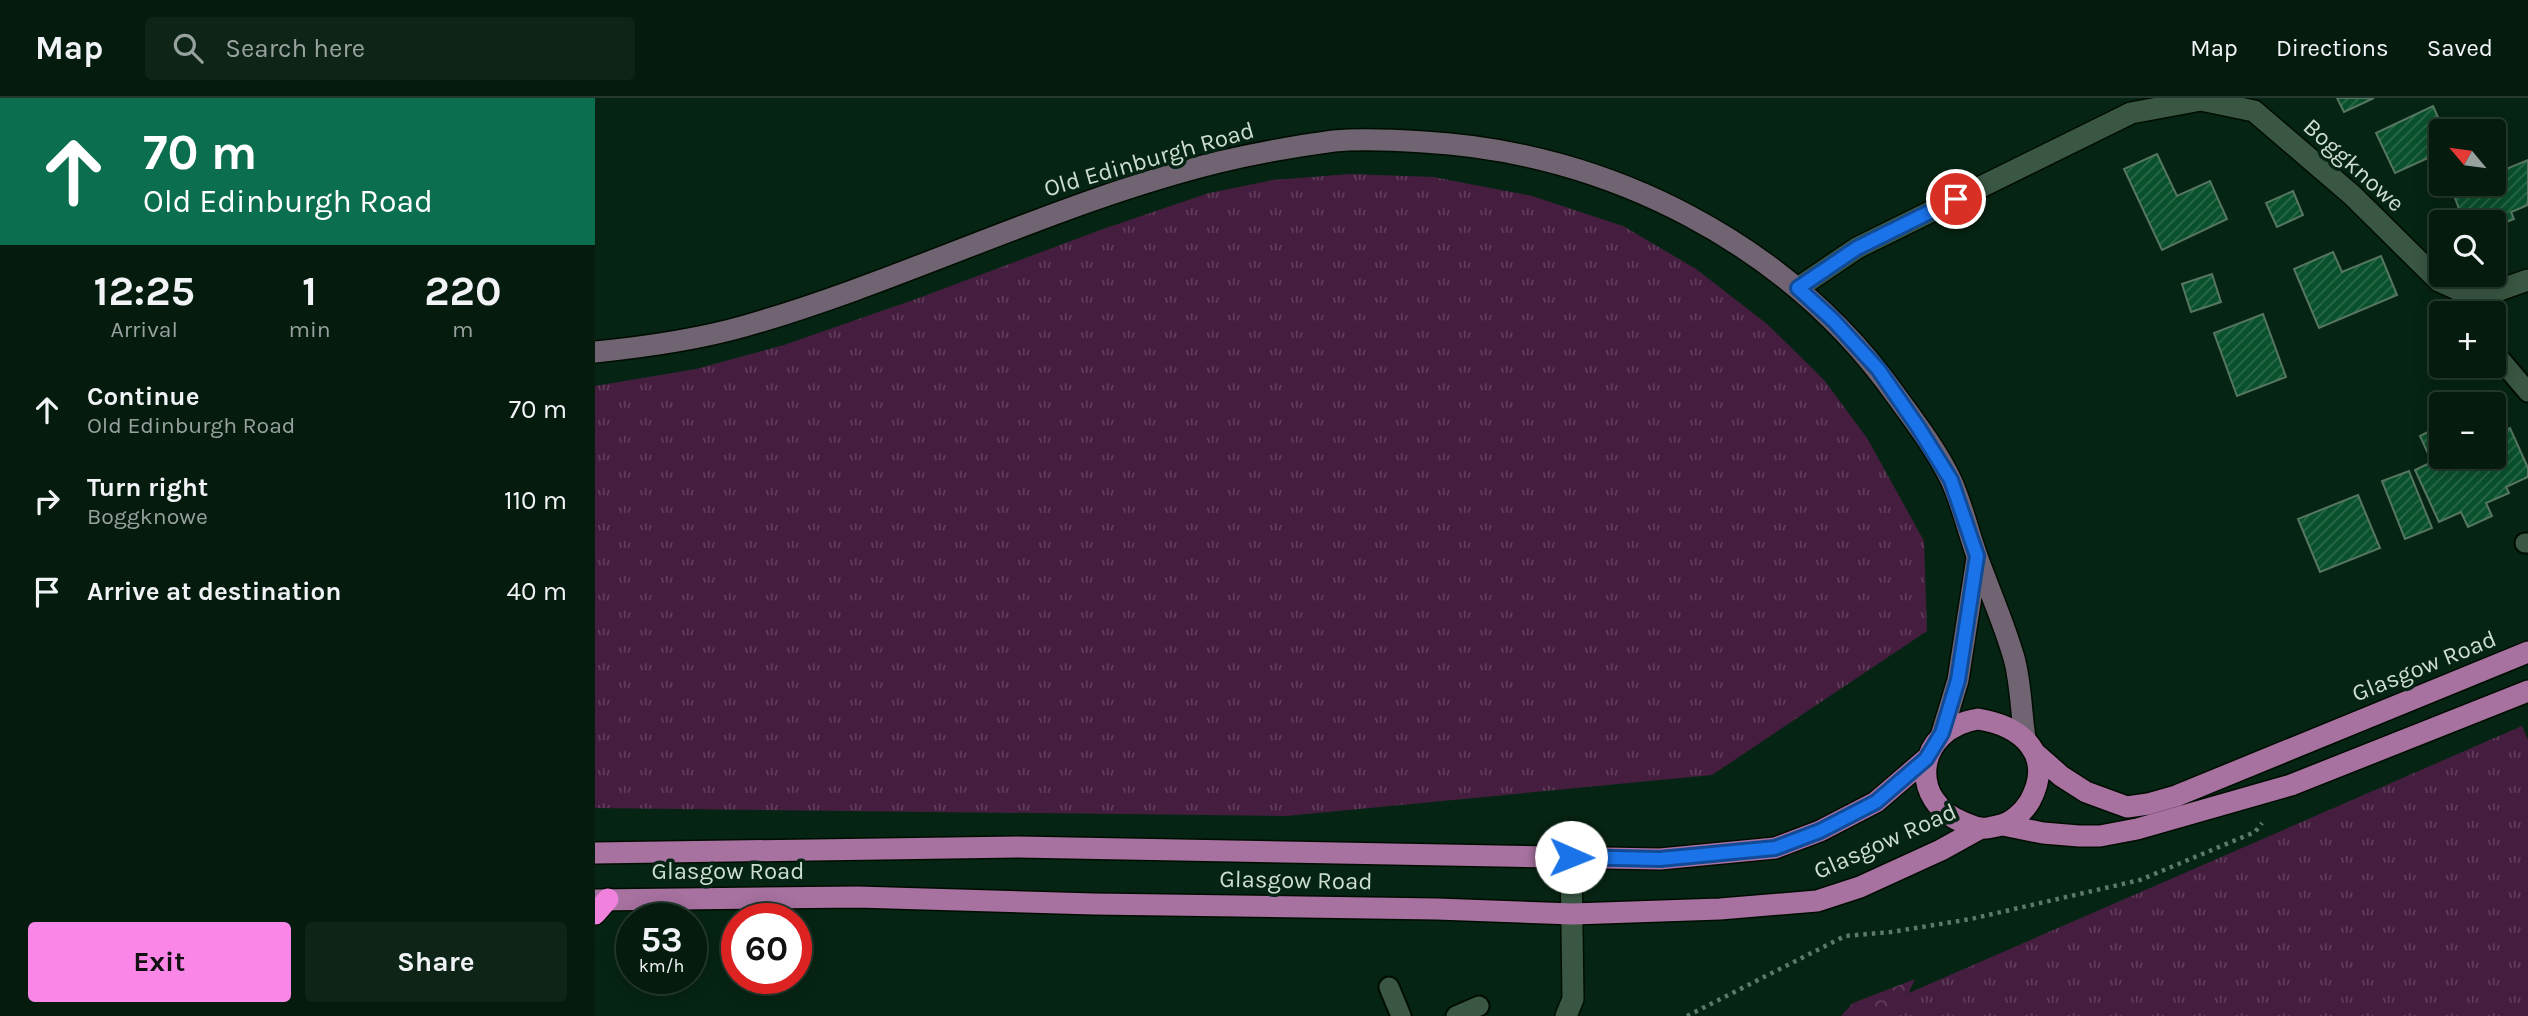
<!DOCTYPE html>
<meta charset="utf-8">
<style>
:root{--surface:#041b0e;--page:#0d2417;--text:#f1f3f6;--muted:#97a19e;--line:#25392e;--accent:#fa87e7}
body{margin:0;font-family:Karla,sans-serif;background:var(--page);color:var(--text);height:100vh;display:flex;flex-direction:column;font-size:26px;white-space:nowrap}
*{box-sizing:border-box;margin:0}
p{font-size:23px;color:var(--muted)}
.icon{flex:none;width:38px;height:38px;fill:none;stroke:currentColor;stroke-width:2;stroke-linecap:round;stroke-linejoin:round}
.map{position:relative;flex:1;overflow:hidden}
.drawer{display:flex;flex-direction:column;background:var(--surface);width:595px}
.drawer>*{flex:none}
.hud{background:#0b6e4f;color:#fff;overflow:hidden}
.needle{width:46px;rotate:299deg}
.tools{position:absolute;left:1834px;top:21px;display:grid;gap:14px}
.tools a{display:grid;place-items:center;width:77px;height:77px;border-radius:7px;background:var(--surface);box-shadow:0 4px 18px #0003,0 0 0 2px var(--line);font-size:35px}
.speed{position:absolute;left:21px;top:805px;display:flex;gap:14px;font-size:35px;font-weight:700;text-align:center}
.speed>*{display:grid;place-content:center;width:91px;height:91px;border-radius:50%;background:var(--surface);box-shadow:0 4px 18px #0003,0 0 0 2px var(--line);line-height:1}
.speed small{font-size:18px;font-weight:400}
.speed .limit{border:10px solid #d22;background:#fff;color:#111}
.pin{position:absolute;display:grid;place-items:center;width:60px;height:60px;color:#fff;margin:-30px;border:4px solid #fff;border-radius:50%;box-shadow:0 2px 7px #0007}
.me{position:absolute;width:77px;margin:-38px;rotate:91deg;stroke-linejoin:round;filter:drop-shadow(0 0 5px #0008)}
.turn{display:flex;align-items:center;gap:24px;height:147px;padding:0 28px;font-size:32px}
.turn .icon{width:91px;height:91px;stroke-width:2.5}
.turn b{display:block;font-size:49px;line-height:60px}
.eta{display:flex;justify-content:space-evenly;align-items:center;height:119px;text-align:center}
.eta b{font-size:42px;font-weight:700;line-height:49px}
.button{display:flex;gap:14px;margin-top:auto;padding:14px 28px}
.button a{flex:1;height:80px;border-radius:7px;background:var(--accent);color:#111;font-size:28px;font-weight:700;line-height:80px;text-align:center}
.button a+a{background:var(--page);color:var(--text)}
ul{padding:0;list-style:none}
li{display:flex;align-items:center;gap:21px;height:91px;padding:0 28px}
li div{flex:1}
li b{display:block;font-size:26px}
li em{font-style:normal}
header{display:flex;align-items:center;gap:42px;box-sizing:border-box;height:98px;padding:0 35px;background:var(--surface);border-bottom:2px solid var(--line)}
header strong{font-size:33px}
nav{display:flex;gap:38px;margin-inline-start:auto;font-size:24px}
.search{width:490px;height:63px;background:var(--page);display:flex;align-items:center;gap:18px;box-sizing:border-box;padding:0 24px;border-radius:7px;color:var(--muted);font-size:26px}
main{display:flex;flex:1;min-height:0}
.map>svg:first-child{display:block}
.grass{fill:url(#grass-tufts)}
.forest{fill:url(#forest-crowns)}
.building{fill:url(#building-hatch);stroke:#577661;stroke-width:2}
.lines{fill:none;stroke-linecap:round;stroke-linejoin:round}
.lane-casing{stroke:#000d01;stroke-width:23}
.street-casing{stroke:#000d01;stroke-width:24}
.secondary-casing{stroke:#000d01;stroke-width:24}
.primary-casing{stroke:#000d01;stroke-width:24}
.highway-casing{stroke:#000d01;stroke-width:24}
.path{stroke:#607869;stroke-width:4.5;stroke-dasharray:3.5 5;stroke-linecap:butt}
.lane{stroke:#395743;stroke-width:19}
.street{stroke:#395743;stroke-width:21}
.secondary{stroke:#706472;stroke-width:21}
.primary{stroke:#a771a0;stroke-width:21}
.highway{stroke:#f082de;stroke-width:21}
.route-casing{stroke:#114b97;stroke-width:18}
.route{stroke:#1a73e8;stroke-width:12}
.labels{text-anchor:middle;stroke-width:7;stroke-linejoin:round;paint-order:stroke}
.street-label{font-size:24px;fill:#cdded1;stroke:#062413}
</style>
<header>
<strong>Map</strong>
<div class="search"><svg class="icon" aria-label="search" viewBox="0 0 24 24"><circle cx="10" cy="10" r="6"/><path d="M15 15l6 6"/></svg>Search here</div>
<nav><a>Map</a><a>Directions</a><a>Saved</a></nav>
</header>
<main>
<section class="drawer">
<div class="hud">
<div class="turn"><svg class="icon" aria-label="ahead" viewBox="0 0 24 24"><path d="M12 20V5M6 11l6-6 6 6"/></svg><div><b>70 m</b>Old Edinburgh Road</div></div>
</div>
<div class="eta">
<div><b>12:25</b><p>Arrival</p></div>
<div><b>1</b><p>min</p></div>
<div><b>220</b><p>m</p></div>
</div>
<ul>
<li><svg class="icon" aria-label="ahead" viewBox="0 0 24 24"><path d="M12 20V5M6 11l6-6 6 6"/></svg><div><b>Continue</b><p>Old Edinburgh Road</p></div><em>70 m</em></li>
<li><svg class="icon" aria-label="right" viewBox="0 0 24 24"><path d="M7 20v-9h11M14 6l5 5-5 5"/></svg><div><b>Turn right</b><p>Boggknowe</p></div><em>110 m</em></li>
<li><svg class="icon" aria-label="arrive" viewBox="0 0 24 24"><path d="M6 21V4h12l-3 4 3 4H6"/></svg><div><b>Arrive at destination</b></div><em>40 m</em></li>
</ul>
<div class="button"><a>Exit</a><a>Share</a></div>
</section>
<div class="map">
<svg width="1933" height="918" viewBox="0 0 1933 918">
<defs>
<pattern id="grass-tufts" width="24" height="20" patternUnits="userSpaceOnUse" patternTransform="scale(1.75)"><rect width="24" height="20" fill="#451e3f"/><path d="M3 7l-1-3M5 7V3M7 7l1-3M15 17l-1-3M17 17v-4M19 17l1-3" fill="none" stroke="#5f3e5a"/></pattern>
<pattern id="forest-crowns" width="20" height="18" patternUnits="userSpaceOnUse" patternTransform="scale(1.75)"><rect width="20" height="18" fill="#451e3f"/><path d="M2 6a3 3 0 1 1 6 0M12 15a3 3 0 1 1 6 0" fill="none" stroke="#5f3e5a"/></pattern>
<pattern id="building-hatch" width="6" height="6" patternUnits="userSpaceOnUse" patternTransform="scale(1.75)"><rect width="6" height="6" fill="#09512c"/><path d="M-1 1l2-2M0 6l6-6M5 7l2-2" fill="none" stroke="#2c6a4a"/></pattern>
</defs>
<rect width="100%" height="100%" fill="#062413"/>
<path class="grass" d="M755,76l83,3 99,19 91,30 73,43 71,55 57,56 43,58 57,103 3,90 -215,144 -426,41 -691,-8v-422l101,-17 88,-24 132,-46 187,-70 106,-36 64,-13z
M1927,628l6,14v276h-672z"/>
<path class="forest" d="M1320,881l-17,37h-57l12,-13z"/>
<path class="building" d="M1742,0h37l-30,14z
M1838,8l11,25 22,-10 5,10h-30v21l-46,21 -19,-40z
M1562,56l20,42 33,-15 17,38 -65,31 -38,-81z
M1933,62v45l-17,7 3,7 -20,8v-5h-30l-12,-32 16,-6h26v-10z
M1698,93l10,24 -26,12 -11,-24z
M1738,154l9,20 39,-16 16,39 -78,33 -25,-59z
M1617,176l9,28 -30,10 -9,-28z
M1668,216l23,63 -49,19 -23,-63z
M1846,320v39h53v-21l16,-8 18,40v9l-22,10 3,6 -23,10 6,13 -24,11 -7,-15 -22,10 -24,-52 17,-8 -12,-26 18,-9 -2,-6z
M1814,373l23,57 -27,11 -23,-58z
M1763,397l22,53 -60,24 -22,-53z"/>
<g class="lines">
<g class="lane-casing">
<path id="lane" d="M1899,254l34,40
M1930,445h3
M794,889l12,29
M861,918l23,-10"/>
</g>
<g class="street-casing">
<path id="street" d="M1203,190l59,-40 274,-135 70,-13 53,11 98,84 87,86 22,10 27,3 40,-14
M971,918l7,-17 -2,-142"/>
</g>
<g class="secondary-casing">
<path id="secondary" d="M0,254c50,-5 101,-12 150,-26 161,-46 311,-124 474,-164 38,-9 77,-16 115,-21 29,-3 61,-1 90,1 185,10 366,103 473,255 19,26 40,54 54,83 11,24 17,51 26,76 12,34 27,67 37,102 7,25 7,54 11,80
M1347,635l16,-53 19,-122"/>
</g>
<g class="primary-casing">
<path id="primary" d="M1383,621c44,7 77,36 52,82 -7,12 -20,23 -33,25 -5,1 -11,3 -16,2 -5,0 -11,-3 -16,-5 -58,-21 -50,-94 13,-104z
M1440,655l26,23 25,16 41,15 21,-3 28,-8 352,-144
M1408,727l40,8 36,3h21l37,-7 154,-44 237,-94
M0,755l423,-6 642,12 115,-11 45,-17 56,-29 50,-43
M0,802l262,-3 237,7 343,5 136,5 147,-5 97,-8 43,-14 81,-37 38,-21"/>
</g>
<g class="highway-casing">
<path id="highway" d="M0,816l13,-15"/>
</g>
<path class="path" d="M1092,918l158,-80 46,-4 80,-13 169,-39 115,-48 7,-9"/>
<use href="#lane" class="lane"/>
<use href="#street" class="street"/>
<use href="#secondary" class="secondary"/>
<use href="#primary" class="primary"/>
<use href="#highway" class="highway"/>
</g>
<g class="lines">
<g class="route-casing">
<path id="route" d="M976,759l89,2 115,-11 45,-17 56,-29 50,-43 16,-26 16,-53 19,-124 -26,-76 -33,-53 -40,-58 -45,-49 -35,-32 59,-40 99,-49"/>
</g>
<use href="#route" class="route"/>
</g>
<g class="labels">
<g class="street-label">
<text transform="translate(554 61) rotate(-16)" y="8">Old Edinburgh Road</text>
<text transform="translate(1759 67) rotate(42)" y="8">Boggknowe</text>
<text transform="translate(1829 568) rotate(-22)" y="8">Glasgow Road</text>
<text transform="translate(1290 743) rotate(-24)" y="8">Glasgow Road</text>
<text x="133" y="781">Glasgow Road</text>
<text transform="translate(701 782) rotate(1)" y="8">Glasgow Road</text>
</g>
</g>
</svg>
<div class="tools">
<a><svg class="needle" viewBox="-14 -14 28 28"><path d="M0-13l5 13h-10z" fill="#e53935"/><path d="M0 13l5-13h-10z" fill="#97a19e"/></svg></a>
<a><svg class="icon" aria-label="search" viewBox="0 0 24 24"><circle cx="10" cy="10" r="6"/><path d="M15 15l6 6"/></svg></a>
<a>+</a>
<a>−</a>
</div>
<div class="speed"><div>53<small>km/h</small></div><div class="limit">60</div></div>
<div class="pin" style="left:1361px;top:101px;background:#d93025"><svg class="icon" aria-label="arrive" viewBox="0 0 24 24"><path d="M6 21V4h12l-3 4 3 4H6"/></svg></div>
<svg class="me" style="left:976px;top:759px" viewBox="-20 -20 40 40"><circle r="19" fill="#fff"/><path d="M0-13L10 11 0 6-10 11z" fill="#1a73e8"/></svg>
</div>
</main>
